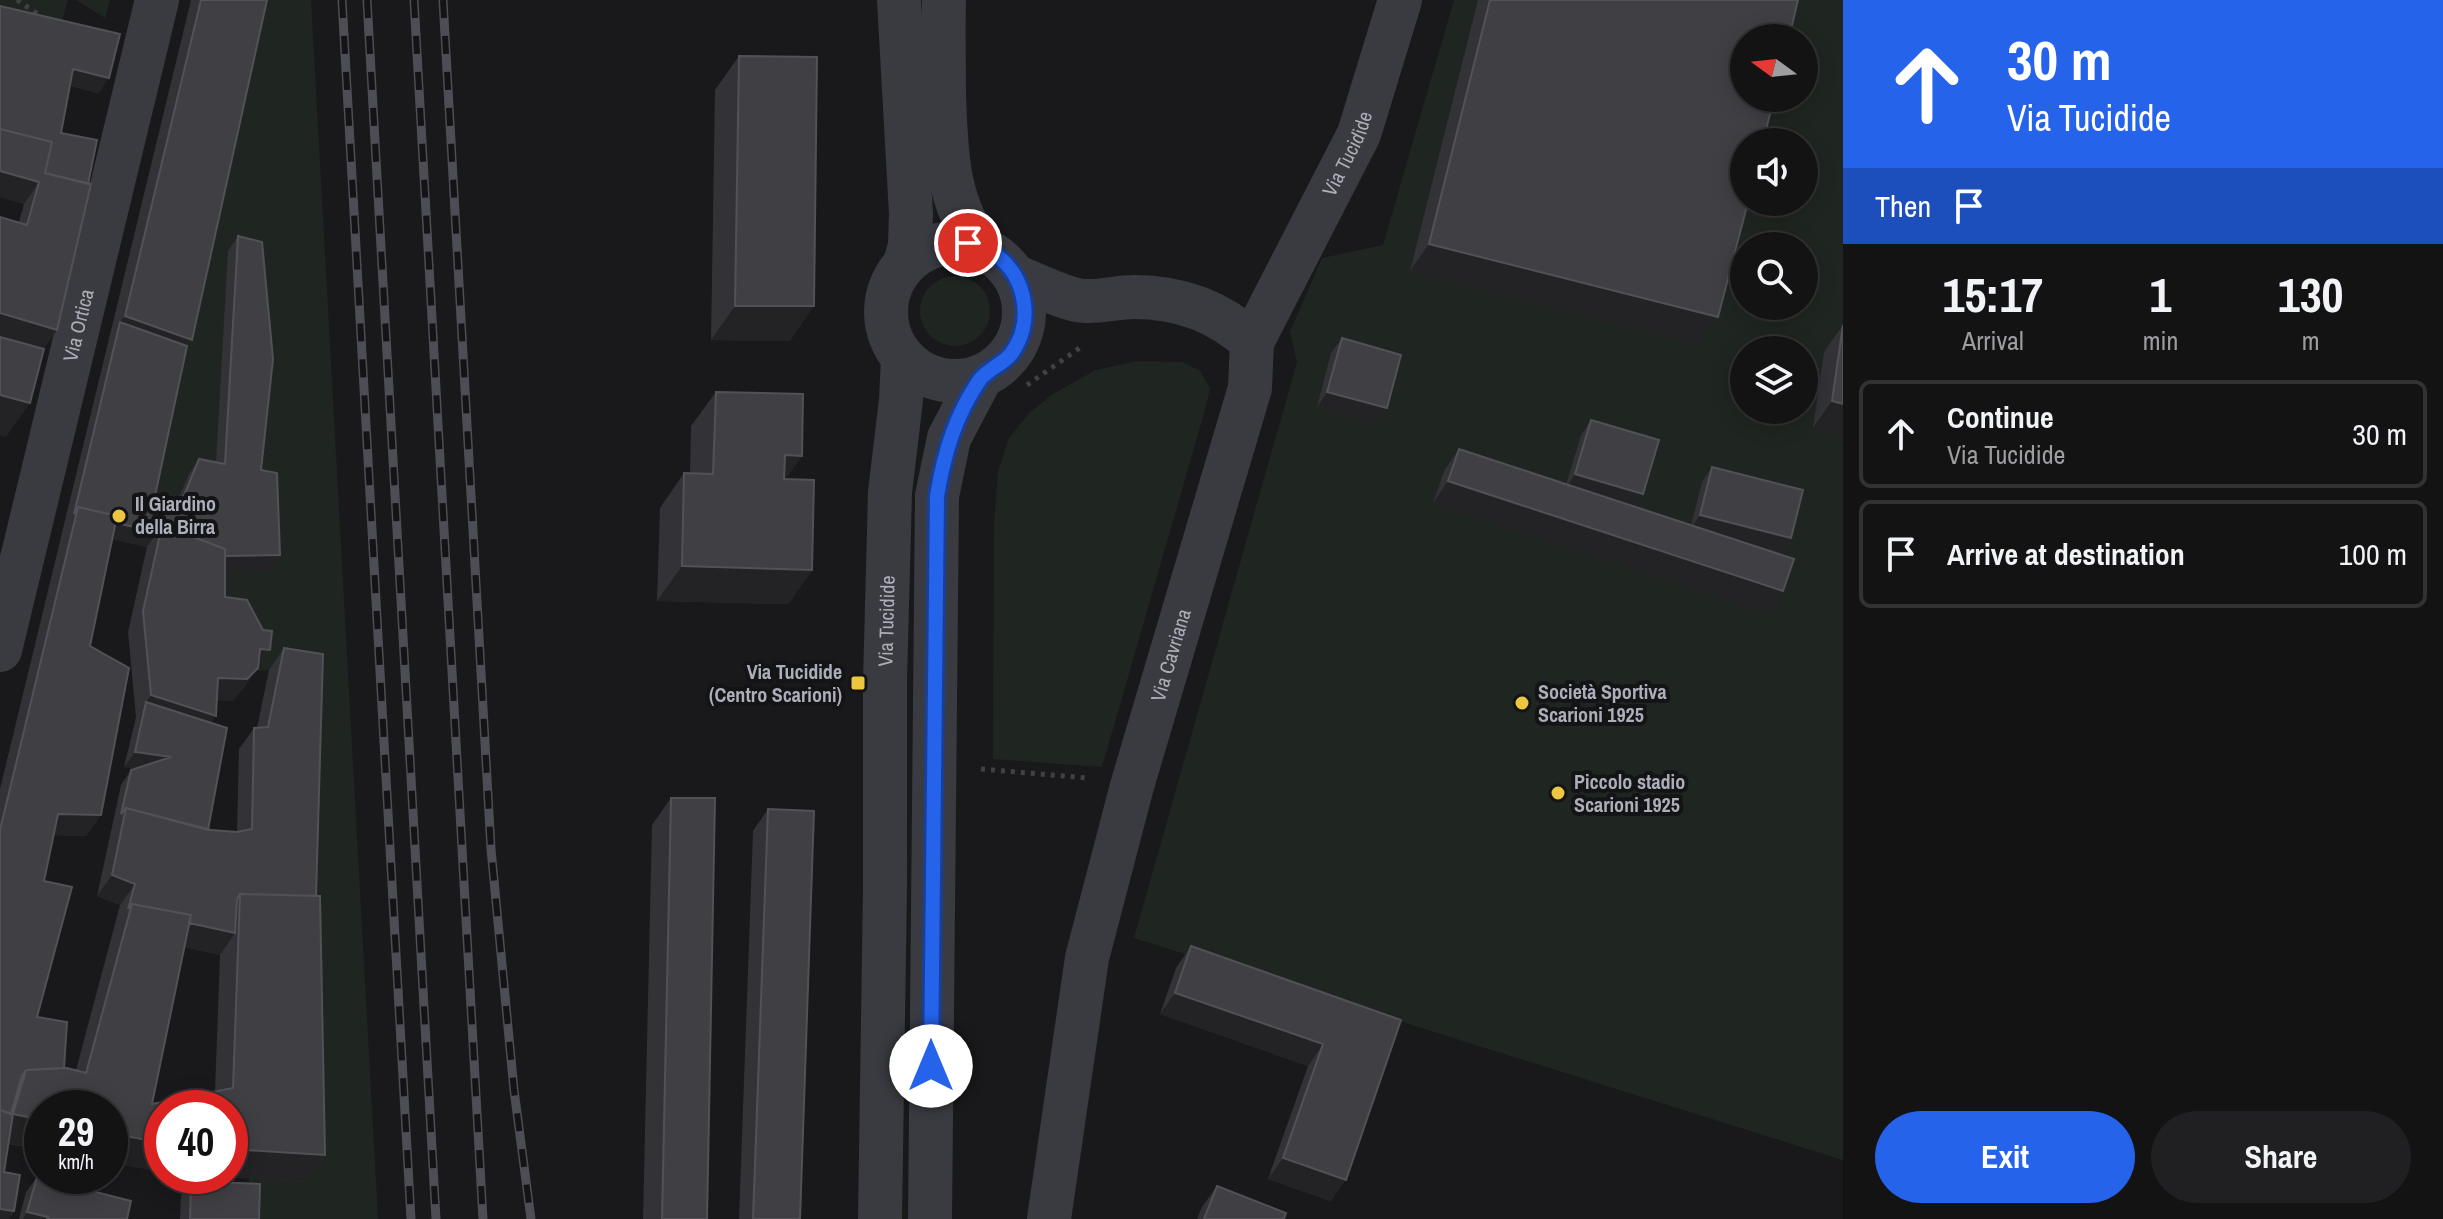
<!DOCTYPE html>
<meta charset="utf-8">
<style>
:root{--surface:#131314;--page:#202022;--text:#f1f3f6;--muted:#9d9ea0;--line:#323234;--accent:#2563eb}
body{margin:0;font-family:"Archivo Narrow",sans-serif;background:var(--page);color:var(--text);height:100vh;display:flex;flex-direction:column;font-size:30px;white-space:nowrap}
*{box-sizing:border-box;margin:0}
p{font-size:26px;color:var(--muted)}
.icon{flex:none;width:44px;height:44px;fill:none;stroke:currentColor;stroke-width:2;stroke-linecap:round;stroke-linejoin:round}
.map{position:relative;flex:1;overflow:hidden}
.side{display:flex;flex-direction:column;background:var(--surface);width:600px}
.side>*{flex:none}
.guide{background:#2563eb;color:#fff;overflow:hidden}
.needle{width:52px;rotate:285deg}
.controls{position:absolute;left:1730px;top:24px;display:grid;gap:16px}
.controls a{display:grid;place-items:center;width:88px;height:88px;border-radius:50%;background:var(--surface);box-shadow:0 4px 20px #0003,0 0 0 2px var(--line);font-size:40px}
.speed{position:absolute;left:24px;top:1090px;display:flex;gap:16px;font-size:40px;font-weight:700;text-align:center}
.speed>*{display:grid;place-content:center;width:104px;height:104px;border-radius:50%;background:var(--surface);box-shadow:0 4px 20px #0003,0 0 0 2px var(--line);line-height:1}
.speed small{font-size:20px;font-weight:400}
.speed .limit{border:12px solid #d22;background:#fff;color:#111}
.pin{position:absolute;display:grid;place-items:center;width:68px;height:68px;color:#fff;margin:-34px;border:4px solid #fff;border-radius:50%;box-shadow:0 2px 8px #0007}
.me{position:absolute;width:88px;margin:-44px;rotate:0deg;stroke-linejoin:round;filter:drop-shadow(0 0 6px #0008)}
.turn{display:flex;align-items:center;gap:28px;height:168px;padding:0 32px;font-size:36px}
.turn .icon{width:104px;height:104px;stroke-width:2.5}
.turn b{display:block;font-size:56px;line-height:68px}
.then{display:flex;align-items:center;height:76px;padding:0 32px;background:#0003;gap:16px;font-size:30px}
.eta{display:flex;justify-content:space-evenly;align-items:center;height:136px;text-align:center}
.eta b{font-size:48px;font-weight:700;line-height:56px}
.action{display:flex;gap:16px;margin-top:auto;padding:16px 32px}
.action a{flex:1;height:92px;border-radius:48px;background:var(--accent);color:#fff;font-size:32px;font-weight:700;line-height:92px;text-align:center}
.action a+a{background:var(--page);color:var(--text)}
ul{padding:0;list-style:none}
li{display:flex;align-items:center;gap:24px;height:108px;margin:0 16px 12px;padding:0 16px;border:4px solid var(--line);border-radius:12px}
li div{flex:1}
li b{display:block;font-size:30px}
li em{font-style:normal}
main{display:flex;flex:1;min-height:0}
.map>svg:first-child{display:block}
.green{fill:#1f2621;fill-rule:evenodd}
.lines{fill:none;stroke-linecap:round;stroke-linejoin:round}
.path{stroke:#404147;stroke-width:5;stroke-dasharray:4 6;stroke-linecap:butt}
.minor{stroke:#3a3b40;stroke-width:44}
.rail-casing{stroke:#4d4e55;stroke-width:9}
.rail{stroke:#141416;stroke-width:6;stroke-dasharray:18;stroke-linecap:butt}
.wall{fill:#333236;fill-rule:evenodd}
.shaded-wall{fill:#232325}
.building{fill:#404044;stroke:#515157;stroke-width:2}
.route-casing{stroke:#184099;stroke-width:20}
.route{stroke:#2563eb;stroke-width:14}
.poi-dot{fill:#ecc541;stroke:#141416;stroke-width:3}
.labels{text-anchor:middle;stroke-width:8;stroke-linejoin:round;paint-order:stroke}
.street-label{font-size:20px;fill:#acafba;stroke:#141416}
.poi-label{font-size:20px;font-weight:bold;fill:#acafba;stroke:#141416;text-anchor:start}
</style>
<main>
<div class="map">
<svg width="1843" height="1219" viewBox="0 0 1843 1219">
<rect width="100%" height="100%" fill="#19191b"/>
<path class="green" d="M0,0h68l-11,37 -57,-13z
M76,0h34l-5,18z
M256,0h55l67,1219h-129v-41l57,3 -37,-511 -14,1 -45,-100 60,-1 -47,-205 -8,114 -44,39 -26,-7z
M1454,0h389v1160l-709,-222 163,-576 -7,-30 32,-74 61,-13zM1744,38h60v60h-60zM1744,142h60v60h-60zM1744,246h60v60h-60zM1744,350h60v60h-60z
M920 311a35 35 0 1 1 70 0a35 35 0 1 1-70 0Z
M1137,361l45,1 18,9 10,17 -5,22 -103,357 -109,-8 1,-236 4,-51 11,-34 20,-25 24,-19 43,-24z"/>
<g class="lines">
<path class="path" d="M17,0l22,15
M1027,385l54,-38
M981,769l106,9"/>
<g class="minor">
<path d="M899,0l12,214 -1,31 -5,19"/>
<path d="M944,0c-1,31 0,62 0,94 2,54 2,110 38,154"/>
<circle cx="955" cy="312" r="69"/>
<path d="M1015,276c17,7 53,25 70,25 16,1 33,-4 49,-4 46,0 85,14 118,45"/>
<path id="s1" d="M0,650l157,-650"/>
<path id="s2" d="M880,1219l5,-333v-205l5,-189 11,-92 2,-42"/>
<path d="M930,1219l7,-723 12,-58 32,-61"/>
<path id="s3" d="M1049,1219l38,-261 45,-172 118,-398 2,-46 107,-208 41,-134"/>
</g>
<g class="rail-casing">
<path id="rail" d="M342,0l69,1219
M367,0l69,1219
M414,0l69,1219
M443,0l48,849 23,241 17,129"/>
</g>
<use href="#rail" class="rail"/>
</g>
<path class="wall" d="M191,0h76l-80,346 -32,150 22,6 12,-28 10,-15 17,3 12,-211 10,-15 23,234 19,85 -10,16h-45v26l45,53 -27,39 -11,12 -15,-1 -6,23 -3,107 29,2 2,-83 15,-21h3l12,-58 15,-22 32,248 9,259 -19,27 -150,-10 -114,-64v42l-34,-6 -4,28 10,39 -5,8h-9v-430zM112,539l35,8 -19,85 8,85 -12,50 12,1 -5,2 -10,15 -24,111 23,9 -44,165 -12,-2 -27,-51 7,-136 9,-46 33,1 15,-21 -11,-169zM184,947l36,8 -5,137 -63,12z
M1478,0h320l-80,317 -18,27 -290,-73z
M0,6l99,87 -29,-7 -9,47 -17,216 -38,88 13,-215 5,-18 -24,-7z
M739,56l51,285 -79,-1 4,-250z
M1843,325v110l-30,-7 11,-76z
M1342,338l45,70 -11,15 -59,-16 14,-54z
M716,392l86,64 -17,23 27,91 -24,34 -131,-3 3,-93 24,-35 6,1 1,-48z
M1591,420l52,74 -9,13 57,19 11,-44 10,-15 79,71 -10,15 -24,-6 11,66 -335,-110 11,-32 15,-22 107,36 15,-50z
M671,798l36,421h-64l9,-394z
M768,809l32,410h-61l14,-388z
M1191,946l210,74 -70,181 -63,-22 40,-113 -148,-52 16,-46z
M37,1177l90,42h-108l7,-27z
M191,1181l68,38h-79l1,-23z
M1217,1186l67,33h-87l5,-12z"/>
<path class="shaded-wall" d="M73,69l36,9 -10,15 -36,-9z
M0,171l39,11 -15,22 -24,-7z
M1429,244l289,73 -18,27 -290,-73z
M735,306h79l-24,35 -79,-1z
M0,313l57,17 -15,22 -42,-13z
M125,316l67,24 -15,21 -57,-39z
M1327,392l60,16 -11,15 -59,-16z
M0,395l30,8 -24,34 -6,-1z
M1832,401l11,3v31l-30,-7z
M785,455l17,1 -24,34z
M1575,474l68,20 -11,15 -67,-20z
M1448,481l335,110 -15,22 -335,-110z
M76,514l82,18 -11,15 -75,-16z
M1700,515l91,23 -10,15 -91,-23z
M157,550l123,5 -10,16h-60z
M682,566l130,4 -24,34 -131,-3z
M260,649l10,1 -27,39 -11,12 -29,-1 15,-22z
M151,695l65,21 -15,21 -55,-35 -10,15z
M135,752l36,5 -11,15 -36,-5z
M58,814l43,1 -15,21 -43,-1z
M112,875l23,9 -15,21 -23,-9z
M130,910l105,23 -15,22 -96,-22z
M1175,993l148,51 -15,22 -148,-52z
M13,1114l29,6v30l-42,-8z
M110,1133l52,10v29l-52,-9z
M230,1149l95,6 -19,27 -89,-6h13z
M1283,1158l63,22 -15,21 -63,-22z
M0,1209l14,2 -5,8h-9z
M27,1212l21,5 -2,2h-23z"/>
<path class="building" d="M201,0h66l-75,340 -67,-24z
M1490,0h308l-9,38h-45v60h30l-11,44h-19v60h4l-30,115 -289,-73z
M0,6l120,28 -11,44 -36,-9 -12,64 36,7 -9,44 -43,-11 7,-31 -52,-13z
M739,56l78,1 -3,249h-79z
M0,129l52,13 -7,31 46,11 -34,146 -57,-17v-96l27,8 12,-43 -39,-11z
M238,236l24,6 11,117 -12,111 16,3 3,82 -55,1v-7l-63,-24 -4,7 -42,-9 1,-7 -39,-9 -4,7 46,-192 67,24 -32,150 26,7 18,-44 26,5z
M1843,325v79l-11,-3z
M0,337l44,12 -14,54 -30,-8z
M1342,338l59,17 -14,53 -60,-16z
M716,392l87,2 -1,62 -17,-1 -1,24 30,1 -2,90 -130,-4 2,-93 29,1z
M1591,420l68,20 -16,54 -68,-20z
M1459,449l335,110 -11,32 -335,-110z
M1712,467l91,23 -12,48 -91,-23z
M78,507l39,9 -27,130 39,22 -28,147 -43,-1 -14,67 28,6 -35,130 30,5 -3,46 -38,2 -4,6 -11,38 -11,-4v-280z
M162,525l63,24v48l22,3 16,30 9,1 -2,19 -10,-1 -2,19 -11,11 -29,-1 -2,38 -65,-21 -8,-84z
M284,648l39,6 -7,242 -76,-2 -3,5 -2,34 -46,-10 2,-8 -59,-11 -4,5 7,-25 -23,-9 14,-67 85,22 26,2 15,-3 2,-101 14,-1z
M146,702l81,26 -19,102 -82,-22 -5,6 10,-44 40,-13 -36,-5z
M671,798h44l-8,421h-45z
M768,809l46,2 -14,408h-47z
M240,894l80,2 5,259 -95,-6v-41h-68v35l-52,-10v-25h-68v12l-29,-6 13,-44 41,-2 19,5 46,-169 59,11 -39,189 81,-16z
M1191,946l210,74 -55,160 -63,-22 40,-114 -148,-51z
M0,1110l13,4 -9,58 16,3 -6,36 -14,-2z
M37,1177l94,24 -4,18h-80l1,-2 -21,-5z
M191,1181l69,3 -1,35h-69z
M1217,1186l69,27 -2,6h-80z"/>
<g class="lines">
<g class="route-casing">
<path id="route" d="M931,1066l6,-570c7,-42 18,-80 42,-115 7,-11 23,-16 32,-27 23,-30 16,-77 -15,-99 -9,-6 -18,-9 -28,-12"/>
</g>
<use href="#route" class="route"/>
</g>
<g class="poi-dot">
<circle cx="119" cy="516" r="8"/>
<rect x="850" y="675" width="16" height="16" rx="4"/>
<circle cx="1522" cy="703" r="8"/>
<circle cx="1558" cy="793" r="8"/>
</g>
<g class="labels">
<g class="street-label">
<text dy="7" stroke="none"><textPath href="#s3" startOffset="1114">Via Tucidide</textPath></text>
<text dy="7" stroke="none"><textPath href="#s1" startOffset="334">Via Ortica</textPath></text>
<text dy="7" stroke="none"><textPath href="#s2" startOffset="598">Via Tucidide</textPath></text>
<text dy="7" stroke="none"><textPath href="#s3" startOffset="578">Via Cavriana</textPath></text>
</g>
<g class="poi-label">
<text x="135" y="511">Il Giardino<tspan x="135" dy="23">della Birra</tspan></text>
<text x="842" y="679" text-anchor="end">Via Tucidide<tspan x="842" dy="23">(Centro Scarioni)</tspan></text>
<text x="1538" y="699">Società Sportiva<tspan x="1538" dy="23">Scarioni 1925</tspan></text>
<text x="1574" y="789">Piccolo stadio<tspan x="1574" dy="23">Scarioni 1925</tspan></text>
</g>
</g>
</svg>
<div class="controls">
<a><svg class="needle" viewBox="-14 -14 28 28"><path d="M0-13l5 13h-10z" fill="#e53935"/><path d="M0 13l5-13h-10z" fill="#9d9ea0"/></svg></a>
<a><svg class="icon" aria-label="sound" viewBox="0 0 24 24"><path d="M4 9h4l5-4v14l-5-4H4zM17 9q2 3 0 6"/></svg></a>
<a><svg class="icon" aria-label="search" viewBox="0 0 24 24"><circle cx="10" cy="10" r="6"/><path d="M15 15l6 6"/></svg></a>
<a><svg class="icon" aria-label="layers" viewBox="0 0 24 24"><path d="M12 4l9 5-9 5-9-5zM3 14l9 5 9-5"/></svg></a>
</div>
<div class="speed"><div>29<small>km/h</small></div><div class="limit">40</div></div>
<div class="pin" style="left:968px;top:243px;background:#d93025"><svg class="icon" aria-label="arrive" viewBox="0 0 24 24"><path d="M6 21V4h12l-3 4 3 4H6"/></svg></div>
<svg class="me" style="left:931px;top:1066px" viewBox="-20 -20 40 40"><circle r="19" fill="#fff"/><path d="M0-13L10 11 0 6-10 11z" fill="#2563eb"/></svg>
</div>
<section class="side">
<div class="guide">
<div class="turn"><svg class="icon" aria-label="ahead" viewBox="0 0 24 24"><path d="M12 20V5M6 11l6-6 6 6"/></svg><div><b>30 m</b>Via Tucidide</div></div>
<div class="then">Then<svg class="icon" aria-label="arrive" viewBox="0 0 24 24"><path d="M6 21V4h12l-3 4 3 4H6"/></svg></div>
</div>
<div class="eta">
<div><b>15:17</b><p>Arrival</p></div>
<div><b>1</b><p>min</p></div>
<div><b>130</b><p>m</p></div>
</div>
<ul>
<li><svg class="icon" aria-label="ahead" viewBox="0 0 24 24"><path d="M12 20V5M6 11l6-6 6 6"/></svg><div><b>Continue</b><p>Via Tucidide</p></div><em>30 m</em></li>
<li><svg class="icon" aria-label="arrive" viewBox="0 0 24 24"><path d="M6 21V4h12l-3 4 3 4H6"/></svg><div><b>Arrive at destination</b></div><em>100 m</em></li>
</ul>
<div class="action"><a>Exit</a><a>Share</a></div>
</section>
</main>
